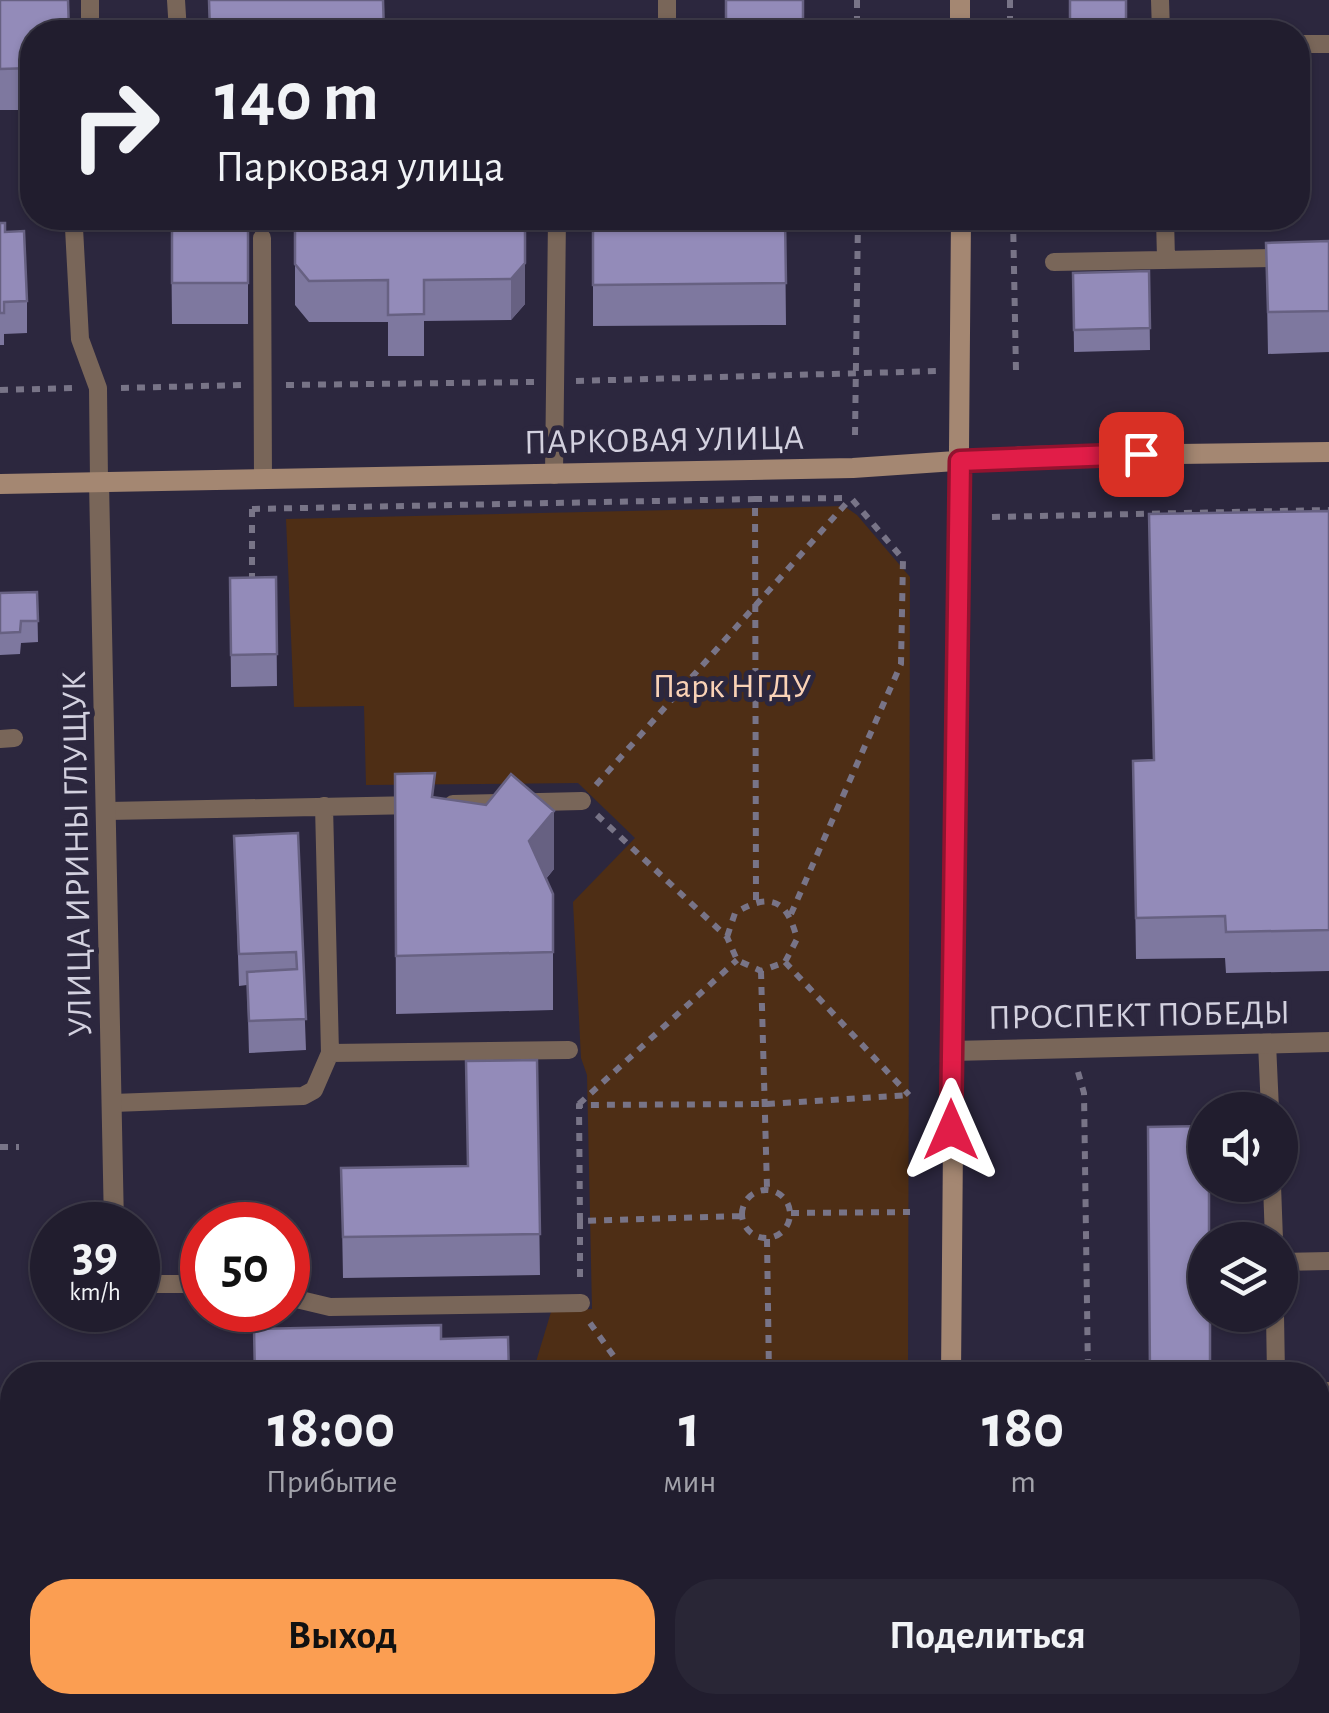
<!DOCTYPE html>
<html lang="ru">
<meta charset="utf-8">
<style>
:root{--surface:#211d2e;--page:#292636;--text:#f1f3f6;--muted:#a2a2aa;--line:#3e3b4a;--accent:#fb9e52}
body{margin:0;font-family:"Alegreya Sans",sans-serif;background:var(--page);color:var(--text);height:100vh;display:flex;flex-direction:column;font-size:38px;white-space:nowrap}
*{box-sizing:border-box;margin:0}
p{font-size:32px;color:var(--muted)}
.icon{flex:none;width:55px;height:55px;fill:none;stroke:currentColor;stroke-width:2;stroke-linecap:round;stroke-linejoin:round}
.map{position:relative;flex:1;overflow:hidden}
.side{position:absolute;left:0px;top:1362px;width:1330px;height:352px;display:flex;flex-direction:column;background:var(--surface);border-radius:40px 40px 0 0;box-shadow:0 2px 8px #0004,0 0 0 2px var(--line)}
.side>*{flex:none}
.guide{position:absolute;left:20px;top:20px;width:1290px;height:210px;border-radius:40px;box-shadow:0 2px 8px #0004,0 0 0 2px var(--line);background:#211d2e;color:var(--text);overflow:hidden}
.controls{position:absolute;left:1188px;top:1092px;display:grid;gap:20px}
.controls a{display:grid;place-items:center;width:110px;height:110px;border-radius:50%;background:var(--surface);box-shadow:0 2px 8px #0004,0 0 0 2px var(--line);font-size:50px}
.speed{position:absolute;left:30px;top:1202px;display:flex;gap:20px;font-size:50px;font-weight:700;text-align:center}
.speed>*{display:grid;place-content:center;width:130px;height:130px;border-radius:50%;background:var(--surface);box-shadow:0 2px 8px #0004,0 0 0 2px var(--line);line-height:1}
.speed small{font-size:25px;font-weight:400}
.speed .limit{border:15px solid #d22;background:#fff;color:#111}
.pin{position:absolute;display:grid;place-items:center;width:85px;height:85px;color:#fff;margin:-42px;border-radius:20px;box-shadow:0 5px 15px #0006}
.me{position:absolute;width:110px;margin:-55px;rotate:0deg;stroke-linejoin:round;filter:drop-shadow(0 0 8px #0008)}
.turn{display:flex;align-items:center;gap:35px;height:210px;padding:0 30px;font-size:45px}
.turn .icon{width:130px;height:130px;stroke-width:2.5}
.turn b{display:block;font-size:70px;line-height:85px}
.eta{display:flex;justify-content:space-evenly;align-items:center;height:170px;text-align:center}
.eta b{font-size:60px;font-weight:700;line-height:70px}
.button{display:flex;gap:20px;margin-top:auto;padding:20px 30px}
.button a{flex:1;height:115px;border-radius:40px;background:var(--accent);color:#111;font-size:40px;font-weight:700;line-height:115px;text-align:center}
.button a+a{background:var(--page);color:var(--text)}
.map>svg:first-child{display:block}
.green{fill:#4e2e15}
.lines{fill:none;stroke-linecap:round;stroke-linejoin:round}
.path{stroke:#787487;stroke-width:6;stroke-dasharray:8 8;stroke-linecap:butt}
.lane{stroke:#796659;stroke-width:18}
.street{stroke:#796659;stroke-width:20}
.secondary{stroke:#a48772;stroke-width:20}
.wall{fill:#7e789f}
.shaded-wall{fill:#676182}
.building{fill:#938bb9;stroke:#676182;stroke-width:2.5}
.route-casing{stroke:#92132f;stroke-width:25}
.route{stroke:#e11d48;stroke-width:18}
.labels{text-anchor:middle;stroke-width:10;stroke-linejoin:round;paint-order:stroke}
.street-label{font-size:35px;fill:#d3d1df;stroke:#2c273e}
.park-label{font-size:35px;fill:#fad2b6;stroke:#2c273e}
</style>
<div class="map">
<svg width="1329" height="1713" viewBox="0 0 1329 1713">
<rect width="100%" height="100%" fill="#2c273e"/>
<path class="green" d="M844,506l13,9 53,62 -2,798h-376l19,-63 41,-3 -5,-234 -6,-17 -8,-156 62,-64 -57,-55 -212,2 -2,-79 -70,1 -8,-188z"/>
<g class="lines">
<path class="path" d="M857,0v32
M1010,0v32
M1013,218l3,153
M576,381l362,-10
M286,385l248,-3
M121,388l123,-3
M0,390l74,-2
M855,435l3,-217
M252,509l503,-10
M252,509v77
M992,517l337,-7
M596,785l255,-287
M597,815l130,122 10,23 24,11 24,-9 12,-23c-10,-40 -27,-47 -62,-26l-8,24
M756,900l-1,-401 95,-1
M791,914l110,-250 2,-105 -52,-61
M785,962l124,133
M761,971l6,217
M1078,1072l6,21 4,282
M579,1104l158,-144
M0,1147h19
M742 1214a24 24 0 1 1 48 0a24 24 0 1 1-48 0Z
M791,1213l119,-1
M740,1216l-160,5 -1,-116 188,-1 142,-9
M580,1221v63
M767,1239l2,136
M590,1323l37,52
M900,1702v11
M1094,1702v11"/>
<path class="lane" d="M90,0v32
M176,0l2,32
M667,0v32
M1160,0l1,32
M1298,44h31
M1165,218l1,41
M74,228l6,111 18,49 1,94
M262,238l1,242
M1054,262l275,-5
M554,475l3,-257
M0,739l14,-1
M453,804l129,-3
M108,811l309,-6
M1267,1043l3,67
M330,1053l239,-3
M113,1103l190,-7 11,-6 16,-37 -6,-247
M1272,1185l2,55
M1280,1262l49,-1
M138,1284h64
M288,1297l42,10 251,-4
M1275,1315l1,60
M1318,1392l11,-1
M403,1702v11
M620,1702v11
M1281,1702v11"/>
<path class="street" d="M99,482l15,743
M951,1051l378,-9"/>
<path class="secondary" d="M960,0v32
M0,484l853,-16 175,-12 301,-4
M951,1375l10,-1157
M950,1713v-11"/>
</g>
<path class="wall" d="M0,0l32,32v78h-32z
M171,218h77v106h-76z
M295,218h230v86l-14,16 -87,1v35h-36v-34h-79l-14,-17z
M593,218h211v13h-19l1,94 -193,1z
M0,223l5,9 22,69v32l-23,1v11h-4z
M1329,241v111l-61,2 -2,-111z
M1149,271l1,79 -76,2 -1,-79z
M1329,511v460l-103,2 -1,-15 -89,1 -3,-198 20,-1 -4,-246z
M276,577l1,109 -46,1 -1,-109z
M37,592l1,50 -17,1 -1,11 -20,1v-62z
M395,774l159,95 -8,10 7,73v58l-157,4z
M298,833l8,217 -57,3 -2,-68 -8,1 -5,-150z
M537,1060l3,215 -197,3 -2,-110 126,-2z
M1318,1399h11v82h-11z
M673,1702h219v7l-219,4z"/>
<path class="shaded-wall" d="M525,263v41l-14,16v-41z
M554,811v58l-25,30v-58z
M242,1702h45l-15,11h-45z"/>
<path class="building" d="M0,0h68l1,32h-37v36l-32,1z
M209,0h174l1,32h-174z
M726,0h77v32h-77z
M1070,0h56v32h-56z
M172,218h76v65h-76z
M295,218h230v45l-14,16 -87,1v34l-36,1v-35l-79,1 -14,-17z
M593,218h192l1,65 -193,2z
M0,223h5v9l19,-1 3,70 -23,1v11h-4z
M1329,241v70l-61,1 -2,-69z
M1149,271l1,57 -76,2 -1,-57z
M1329,511v419l-103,2 -1,-16 -89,2 -3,-157 21,-1 -5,-246z
M276,577l1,77 -46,1 -1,-77z
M37,592l1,29h-17l-1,11 -20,1v-40z
M435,773l-3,24 54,8 25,-31 43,37 -25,30 24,53v58l-157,4 -1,-182z
M298,833l8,186 -57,2 -2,-49 50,-3 -1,-17 -57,2 -5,-118z
M537,1060l3,174 -197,3 -2,-69 127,-2 -2,-105z
M1205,1126v59h4v55h-4v75h5v60h-60l-2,-248z
M441,1325v14l67,-2 1,38h-254l-1,-46z
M1318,1399h11v60h-11z
M12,1509v193h230l-15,11h-227v-203z
M457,1702h59v11h-59z
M1154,1702h62v11h-62z"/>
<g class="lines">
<g class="route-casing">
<path id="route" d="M951,1130l9,-669 181,-7"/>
</g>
<use href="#route" class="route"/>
</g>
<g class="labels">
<g class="street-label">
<text transform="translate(664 439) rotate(-1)" y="12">ПАРКОВАЯ УЛИЦА</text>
<text transform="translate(76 854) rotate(-91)" y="12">УЛИЦА ИРИНЫ ГЛУЩУК</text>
<text transform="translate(1139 1014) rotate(-1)" y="12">ПРОСПЕКТ ПОБЕДЫ</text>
</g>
<g class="park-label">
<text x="732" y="697">Парк НГДУ</text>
</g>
</g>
</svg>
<div class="controls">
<a><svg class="icon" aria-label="sound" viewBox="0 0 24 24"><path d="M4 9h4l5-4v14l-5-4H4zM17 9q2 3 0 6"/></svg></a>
<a><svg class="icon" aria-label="layers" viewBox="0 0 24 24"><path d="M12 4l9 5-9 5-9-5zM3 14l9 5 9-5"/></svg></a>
</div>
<div class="speed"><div>39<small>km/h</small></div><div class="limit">50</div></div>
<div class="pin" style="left:1141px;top:454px;background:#d93025"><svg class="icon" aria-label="arrive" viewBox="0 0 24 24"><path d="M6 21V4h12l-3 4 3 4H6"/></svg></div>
<svg class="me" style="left:951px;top:1130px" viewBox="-20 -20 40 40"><path d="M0-17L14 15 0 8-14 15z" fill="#e11d48" stroke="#fff" stroke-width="4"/></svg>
<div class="guide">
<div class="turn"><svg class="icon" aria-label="right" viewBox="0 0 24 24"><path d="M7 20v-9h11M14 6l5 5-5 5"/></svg><div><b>140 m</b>Парковая улица</div></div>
</div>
<section class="side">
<div class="eta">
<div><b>18:00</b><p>Прибытие</p></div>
<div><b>1</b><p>мин</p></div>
<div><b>180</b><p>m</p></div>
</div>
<div class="button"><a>Выход</a><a>Поделиться</a></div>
</section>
</div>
